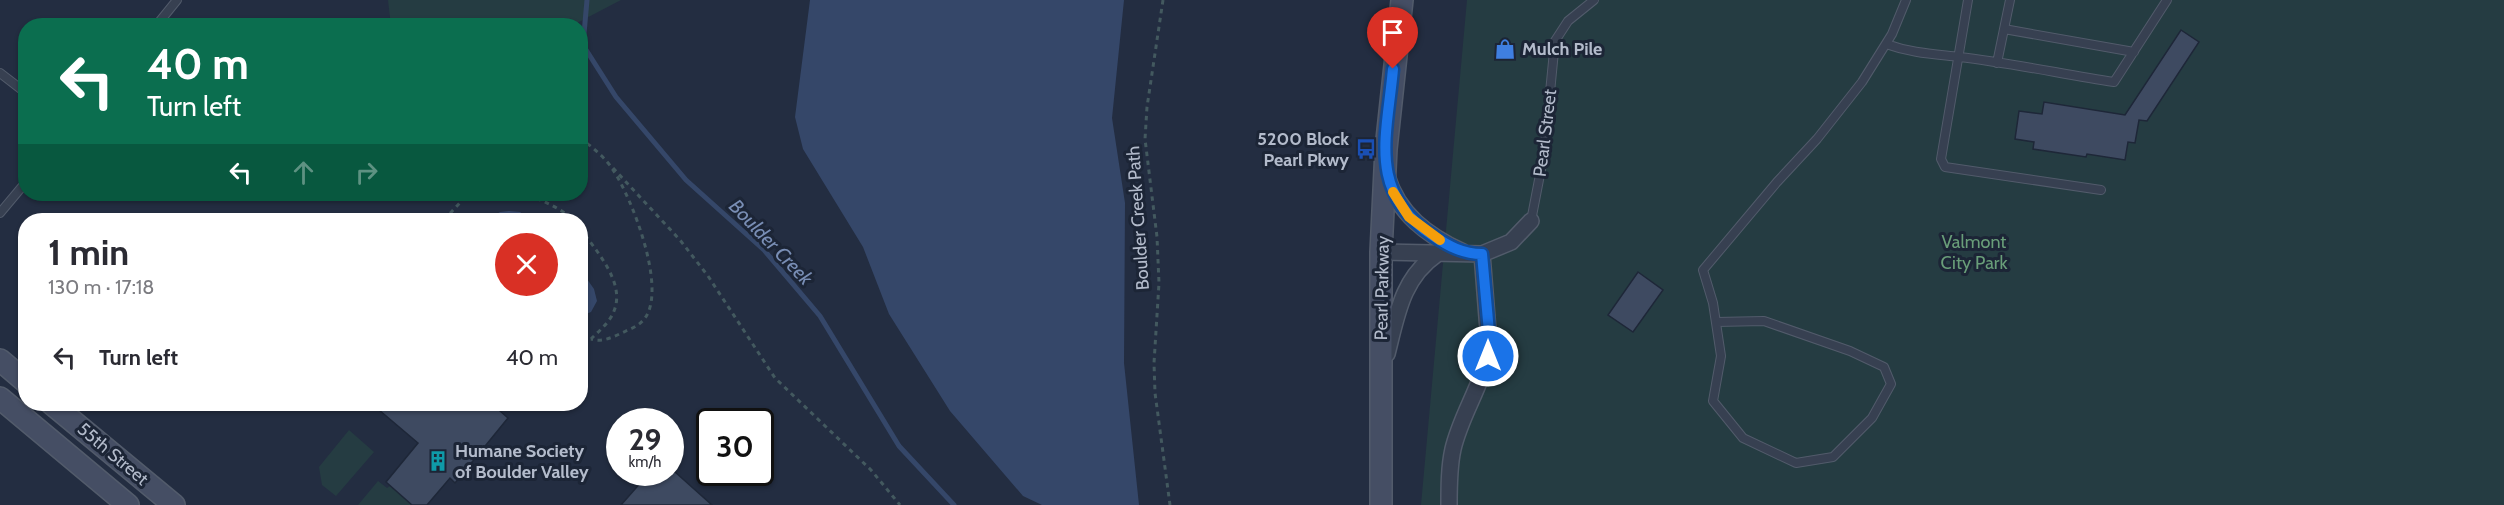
<!DOCTYPE html>
<meta charset="utf-8">
<style>
:root{--surface:#fff;--page:#f2f2f3;--text:#2b2b33;--muted:#7c7c81}
body{margin:0;font-family:Cabin,sans-serif;background:var(--page);color:var(--text);height:100vh;display:flex;flex-direction:column;font-size:22px;white-space:nowrap}
*{box-sizing:border-box;margin:0}
p{font-size:20px;color:var(--muted)}
.icon{flex:none;width:33px;height:33px;fill:none;stroke:currentColor;stroke-width:2;stroke-linecap:round;stroke-linejoin:round}
.map{position:relative;flex:1;overflow:hidden}
.panel{position:absolute;left:18px;top:213px;width:570px;height:198px;display:flex;flex-direction:column;background:var(--surface);border-radius:24px;box-shadow:0 2px 4px #0004}
.panel>*{flex:none}
.hud{position:absolute;left:18px;top:18px;width:570px;height:183px;border-radius:24px;box-shadow:0 2px 4px #0004;background:#0b6e4f;color:#fff;overflow:hidden}
.speed{position:absolute;left:606px;top:408px;display:flex;gap:12px;font-size:30px;font-weight:700;text-align:center}
.speed>*{display:grid;place-content:center;width:78px;height:78px;border-radius:50%;background:var(--surface);box-shadow:0 2px 4px #0004;line-height:1}
.speed small{font-size:15px;font-weight:400}
.speed .limit{border:3px solid #111;border-radius:9px;background:#fff;color:#111}
.pin{position:absolute;display:grid;place-items:center;width:51px;height:51px;color:#fff;margin:-62px -26px;border-radius:50% 50% 50% 0;rotate:-45deg;box-shadow:0 0 6px #0007}
.pin .icon{rotate:45deg}
.me{position:absolute;width:66px;margin:-33px;rotate:0deg;stroke-linejoin:round;filter:drop-shadow(0 0 4px #0008)}
.turn{display:flex;align-items:center;gap:21px;height:126px;padding:0 30px;font-size:27px}
.turn .icon{width:78px;height:78px;stroke-width:2.5}
.turn b{display:block;font-size:42px;line-height:51px}
.lanes{display:flex;align-items:center;height:57px;padding:0 30px;background:#0003;justify-content:center;gap:30px;direction:ltr}
.lanes .off{opacity:.35}
.round{display:grid;place-items:center;flex:none;width:63px;height:63px;border-radius:32px;background:var(--page)}
.head{display:flex;align-items:center;justify-content:space-between;height:102px;padding:0 30px}
h1{font-size:36px;font-weight:700;line-height:45px}
ul{padding:0;list-style:none}
li{display:flex;align-items:center;gap:18px;height:84px;padding:0 30px}
li div{flex:1}
li b{display:block;font-size:22px}
li em{font-style:normal}
.map>svg:first-child{display:block}
.green{fill:#253c42}
.water{fill:#354769}
.lines{fill:none;stroke-linecap:round;stroke-linejoin:round}
.stream{stroke:#354769;stroke-width:5}
.building{fill:#3e4a61;stroke:#1e2738;stroke-width:1.5}
.lane-casing{stroke:#525b6b;stroke-width:10}
.street-casing{stroke:#525b6b;stroke-width:18}
.secondary-casing{stroke:#525b6b;stroke-width:24}
.path{stroke:#43595f;stroke-width:3;stroke-dasharray:4.5 4.5;stroke-linecap:butt}
.lane{stroke:#374051;stroke-width:8}
.street{stroke:#374051;stroke-width:15}
.secondary{stroke:#454e64;stroke-width:21}
.route-casing{stroke:#114b97;stroke-width:15}
.route{stroke:#1a73e8;stroke-width:10}
.slow{stroke:#f59e0b;stroke-width:10}
.labels{text-anchor:middle;stroke-width:6;stroke-linejoin:round;paint-order:stroke}
.poi-label{font-size:18px;font-weight:bold;fill:#b3bbcb;stroke:#1c2536;text-anchor:start}
.street-label{font-size:18px;fill:#b3bbcb;stroke:#1c2536}
.park-label{font-size:18px;fill:#699e79;stroke:#1c2536}
.water-label{font-size:20px;font-style:italic;fill:#798eb5;stroke:#1c2536}
</style>
<div class="map">
<svg width="2504" height="505" viewBox="0 0 2504 505">
<rect width="100%" height="100%" fill="#232d41"/>
<path class="green" d="M388,0h233l-48,25 -182,1z
M1467,0h1037v505h-1083z
M349,430l25,22 -38,44 -14,-11 -3,-18z
M378,481l9,7 3,-2 22,19h-54z"/>
<path class="water" d="M810,0h314l-12,118 13,85 -1,160 15,142h-97l-19,-9 -73,-85 -61,-97 -26,-67 -60,-98 -8,-32z
M509,211l11,1 11,8h-43l12,-8z
M580,269l14,20 3,12 -6,11 -10,4z"/>
<g class="lines">
<path class="stream" d="M587,0l-4,45 33,52 70,83 78,70 56,66 79,130 55,59"/>
</g>
<path class="building" d="M2181,30l18,12 -52,79 -8,-1 -4,23 -7,-1 -3,18 -38,-6 -1,3 -53,-8 1,-7 -19,-3 4,-28 23,3 2,-12 81,13z
M1638,272l25,18 -30,42 -25,-17z
M372,404h120l16,14 -53,65 -5,-5 -23,27h-15l-26,-23 32,-39z
M650,472h25l37,33h-91z"/>
<g class="lines">
<g class="lane-casing">
<path id="lane" d="M1968,0l-27,159 4,8 156,23
M156,26l21,-26
M2004,29l130,23
M1886,44c25,9 47,10 73,13 52,6 103,17 155,25l53,-82
M1997,63l13,-63
M0,73l26,20
M0,213l26,-31
M1531,221l13,-67 11,-113 13,-20 26,-21
M1716,322l48,-1 86,30 34,16 7,17 -19,34 -39,39 -37,6 -53,-25 -30,-37 8,-45 -8,-53 -10,-33 74,-88 40,-43 45,-57 30,-48 14,-34"/>
</g>
<g class="street-casing">
<path id="street" d="M1387,176c11,38 41,60 76,76
M1381,252l101,2 29,-12 20,-21
M1387,354c10,-39 15,-76 50,-100
M1449,505c0,-19 0,-38 4,-56 9,-38 32,-66 36,-106l-7,-89"/>
</g>
<g class="secondary-casing">
<path id="secondary" d="M0,360l26,22
M0,398l128,107
M52,404l122,101
M1381,505v-253l5,-103 16,-149"/>
</g>
<path class="path" d="M1163,0l-16,107 -2,32 12,98 2,46 -5,80 1,30 15,112
M580,138c11,8 26,20 33,32 19,28 54,118 32,148 -5,7 -12,10 -19,13 -11,5 -23,12 -35,8
M613,168l67,72 28,36 67,102 96,92 29,35
M519,194c22,4 38,13 56,26
M444,220l24,-26
M580,228c15,22 46,54 34,83 -4,11 -14,19 -23,28h-11"/>
<use href="#lane" class="lane"/>
<use href="#street" class="street"/>
<use href="#secondary" class="secondary"/>
</g>
<g class="lines">
<g class="route-casing">
<path id="route" d="M1393,69c-6,67 -26,122 39,166 16,11 31,19 50,19l8,89 -2,13"/>
</g>
<use href="#route" class="route"/>
<path class="slow" d="M1393,192l16,25 31,23"/>
</g>
<defs>
<g id="shop-bare" transform="scale(1.62)"><path d="M-5-2.5h2.3a2.7 3.5 0 0 1 5.4 0H5L5.5 6h-11ZM-1.5-2.5h3a1.5 2.3 0 0 0-3 0Z" fill="#3f7fe0" stroke="#1c2536" stroke-width="2.5" paint-order="stroke"/></g>
<g id="bus-bare" transform="scale(1.62)"><path d="M-5-6H5V4H4V6H2V4H-2V6H-4V4H-5ZM-3.5-4V0h7V-4ZM-3.5 1.2v1.5H-2V1.2ZM2 1.2v1.5H3.5V1.2Z" fill="#1a4fb4" stroke="#1c2536" stroke-width="2.5" paint-order="stroke"/></g>
<g id="building-bare" transform="scale(1.62)"><path d="M-4-6H4V6H1V3H-1V6H-4ZM-2.5-4.3h1.7v1.8h-1.7ZM.8-4.3h1.7v1.8H.8ZM-2.5-1h1.7V.8h-1.7ZM.8-1h1.7V.8H.8Z" fill="#0f9aa8" stroke="#1c2536" stroke-width="2.5" paint-order="stroke"/></g>
</defs>
<g fill-rule="evenodd">
<use href="#shop-bare" x="1505" y="49"/>
<use href="#bus-bare" x="1366" y="149"/>
<use href="#building-bare" x="438" y="461"/>
</g>
<g class="labels">
<g class="poi-label">
<text x="1522" y="55">Mulch Pile</text>
<text x="1349" y="145" text-anchor="end">5200 Block<tspan x="1349" dy="21">Pearl Pkwy</tspan></text>
<text x="455" y="457">Humane Society<tspan x="455" dy="21">of Boulder Valley</tspan></text>
</g>
<g class="street-label">
<text transform="translate(1545 133) rotate(-83)" y="6">Pearl Street</text>
<text transform="translate(1138 218) rotate(-94)" y="6">Boulder Creek Path</text>
<text transform="translate(1382 288) rotate(-89)" y="6">Pearl Parkway</text>
<text transform="translate(113 454) rotate(40)" y="6">55th Street</text>
</g>
<g class="park-label">
<text x="1974" y="248">Valmont<tspan x="1974" dy="21">City Park</tspan></text>
</g>
<g class="water-label">
<text transform="translate(771 242) rotate(46)" y="7">Boulder Creek</text>
</g>
</g>
</svg>
<div class="speed"><div>29<small>km/h</small></div><div class="limit">30</div></div>
<div class="pin" style="left:1393px;top:69px;background:#d93025"><svg class="icon" aria-label="arrive" viewBox="0 0 24 24"><path d="M6 21V4h12l-3 4 3 4H6"/></svg></div>
<svg class="me" style="left:1488px;top:356px" viewBox="-20 -20 40 40"><circle r="17" fill="#1a73e8" stroke="#fff" stroke-width="3"/><path d="M0-11L8 9 0 5-8 9z" fill="#fff"/></svg>
<div class="hud">
<div class="turn"><svg class="icon" aria-label="left" viewBox="0 0 24 24"><path d="M17 20v-9H6M10 6l-5 5 5 5"/></svg><div><b>40 m</b>Turn left</div></div>
<div class="lanes"><svg class="icon" aria-label="left" viewBox="0 0 24 24"><path d="M17 20v-9H6M10 6l-5 5 5 5"/></svg><svg class="icon off" aria-label="ahead" viewBox="0 0 24 24"><path d="M12 20V5M6 11l6-6 6 6"/></svg><svg class="icon off" aria-label="right" viewBox="0 0 24 24"><path d="M7 20v-9h11M14 6l5 5-5 5"/></svg></div>
</div>
<section class="panel">
<div class="head"><div><h1>1 min</h1><p>130 m · 17:18</p></div><a class="round" style="background:#d93025;color:#fff"><svg class="icon" aria-label="close" viewBox="0 0 24 24"><path d="M6 6l12 12M18 6L6 18"/></svg></a></div>
<ul>
<li><svg class="icon" aria-label="left" viewBox="0 0 24 24"><path d="M17 20v-9H6M10 6l-5 5 5 5"/></svg><div><b>Turn left</b></div><em>40 m</em></li>
</ul>
</section>
</div>
